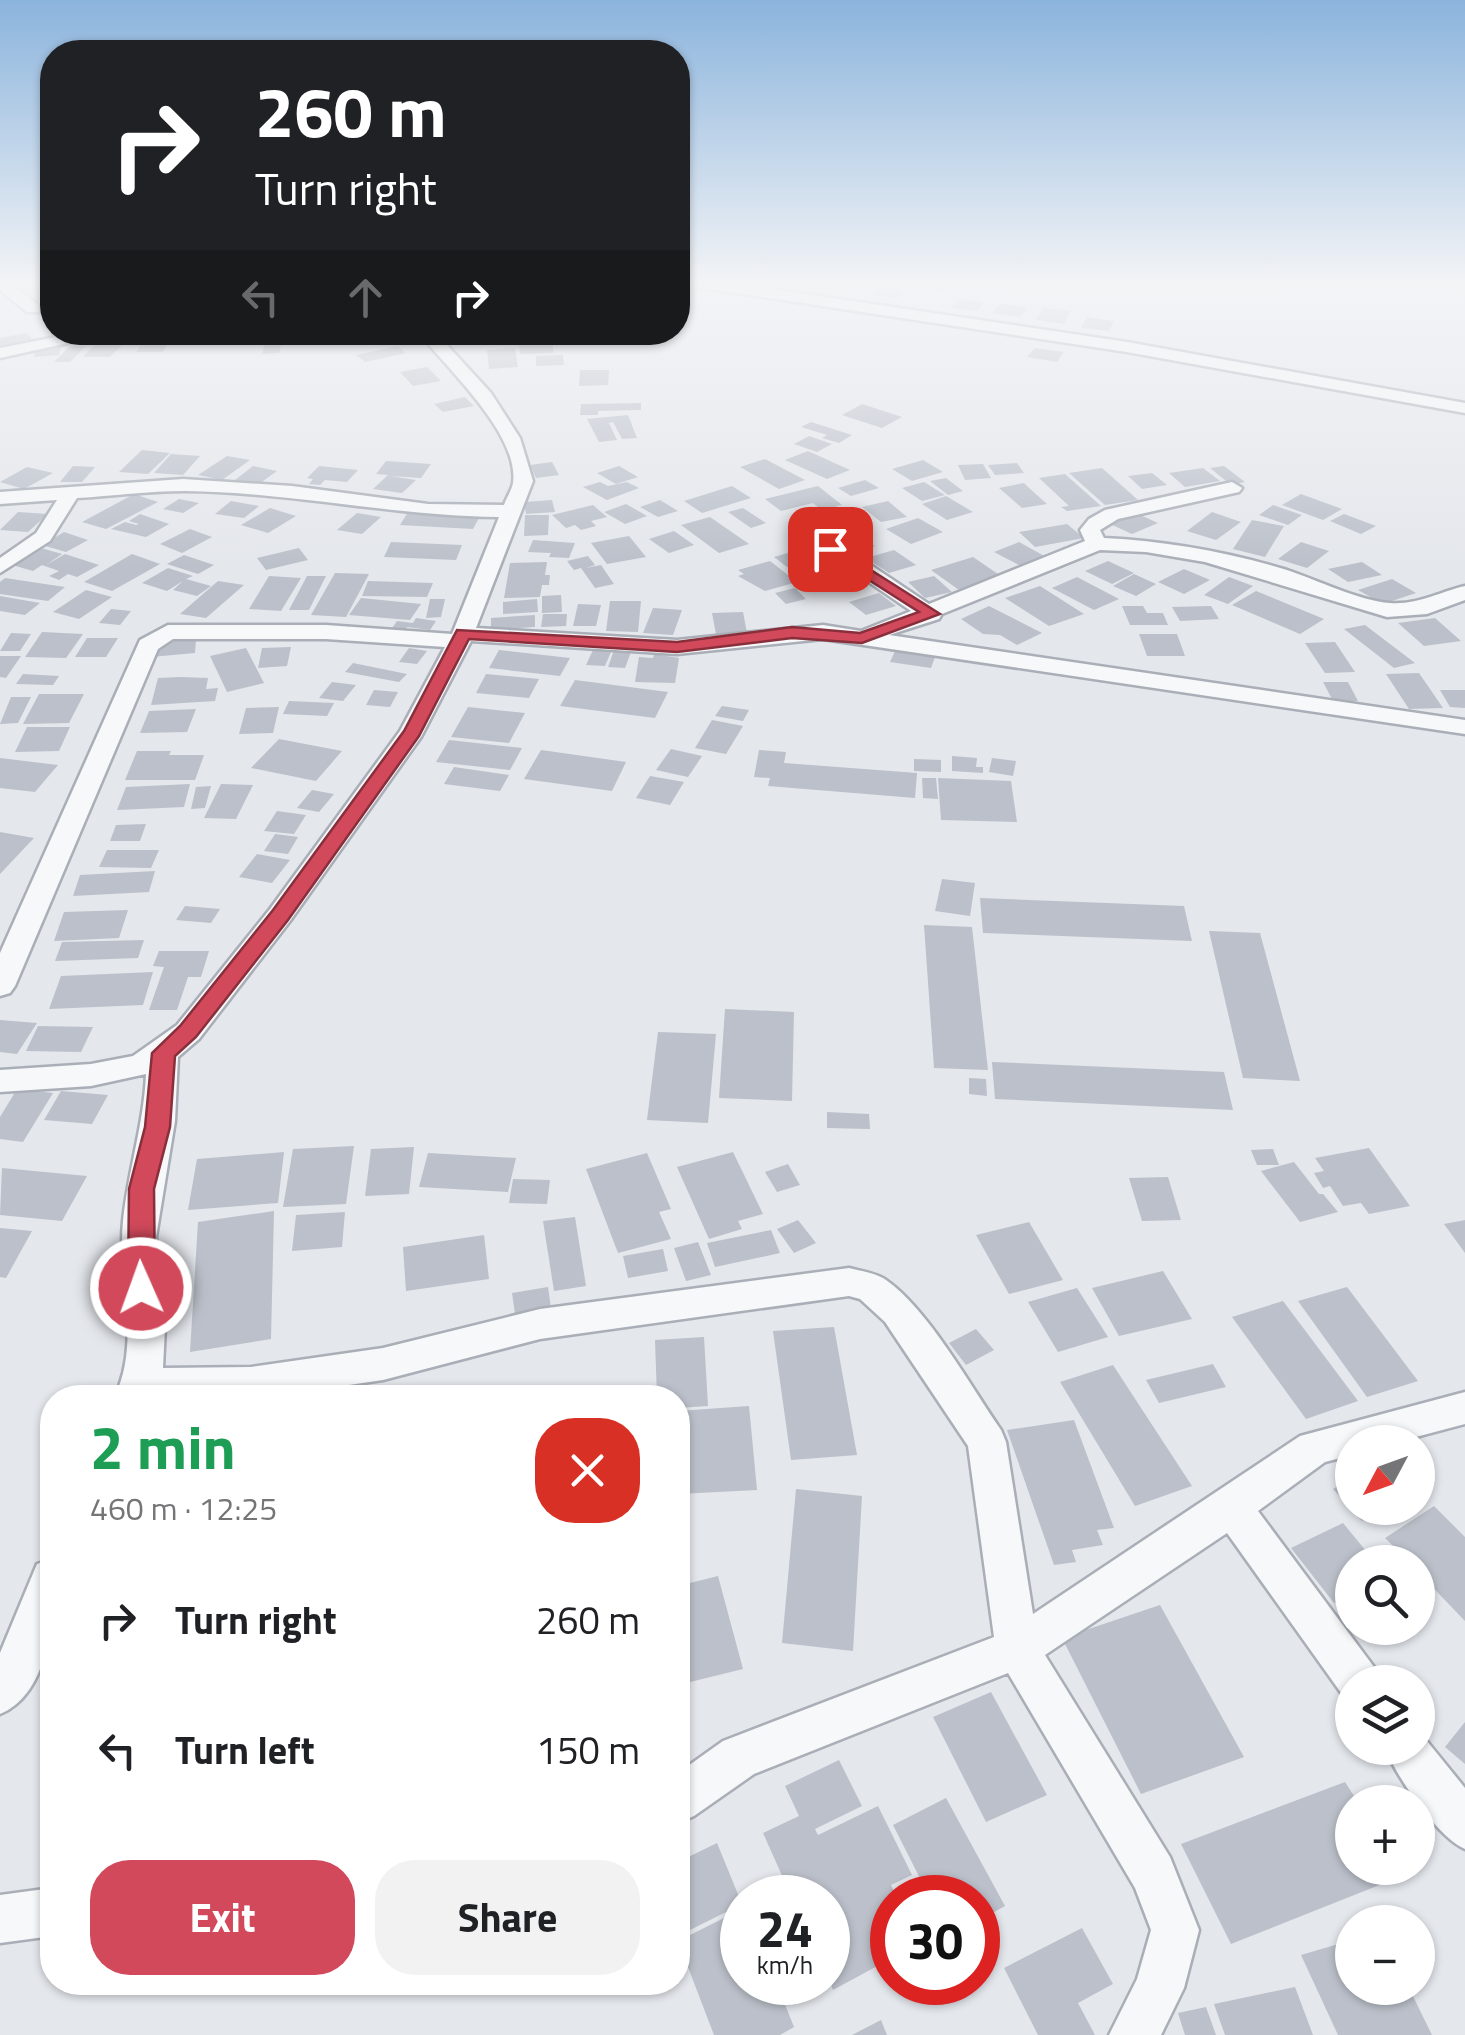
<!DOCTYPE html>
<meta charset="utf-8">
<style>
:root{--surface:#fff;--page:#f2f2f2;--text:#202124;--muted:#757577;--accent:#d1495b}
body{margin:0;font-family:"Titillium Web",sans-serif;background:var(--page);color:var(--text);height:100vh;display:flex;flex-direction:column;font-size:38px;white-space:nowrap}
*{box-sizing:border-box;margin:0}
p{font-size:32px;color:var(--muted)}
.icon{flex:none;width:55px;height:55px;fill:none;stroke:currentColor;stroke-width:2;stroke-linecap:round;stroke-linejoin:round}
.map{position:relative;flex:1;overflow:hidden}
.side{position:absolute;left:40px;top:1385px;width:650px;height:610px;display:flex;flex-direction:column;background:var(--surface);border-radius:40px;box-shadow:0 2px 8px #0004}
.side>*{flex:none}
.hud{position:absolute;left:40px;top:40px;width:650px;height:305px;border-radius:40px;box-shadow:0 2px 8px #0004;background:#202124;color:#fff;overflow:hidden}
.needle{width:65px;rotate:229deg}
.fabs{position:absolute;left:1335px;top:1425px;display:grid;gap:20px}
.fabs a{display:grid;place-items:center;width:100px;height:100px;border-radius:50%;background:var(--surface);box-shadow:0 2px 8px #0004;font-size:50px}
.speed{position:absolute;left:720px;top:1875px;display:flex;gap:20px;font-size:50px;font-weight:700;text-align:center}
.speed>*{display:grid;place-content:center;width:130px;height:130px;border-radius:50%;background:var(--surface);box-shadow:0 2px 8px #0004;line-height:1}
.speed small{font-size:25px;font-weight:400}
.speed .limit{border:15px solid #d22;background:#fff;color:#111}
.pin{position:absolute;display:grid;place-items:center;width:85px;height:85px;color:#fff;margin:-42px;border-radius:20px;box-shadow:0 5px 15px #0006}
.me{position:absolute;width:110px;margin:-55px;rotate:358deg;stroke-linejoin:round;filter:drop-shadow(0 0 8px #0008)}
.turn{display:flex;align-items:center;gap:35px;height:210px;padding:0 50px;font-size:45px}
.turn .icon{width:130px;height:130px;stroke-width:2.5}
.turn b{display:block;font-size:70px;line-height:85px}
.lanes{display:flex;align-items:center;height:95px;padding:0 50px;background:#0003;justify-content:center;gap:50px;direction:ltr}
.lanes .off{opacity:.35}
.round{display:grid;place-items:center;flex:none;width:105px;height:105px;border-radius:40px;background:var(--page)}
.summary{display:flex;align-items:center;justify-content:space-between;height:170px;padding:0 50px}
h1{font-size:60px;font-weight:700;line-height:75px;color:#1e9e55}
.primary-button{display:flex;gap:20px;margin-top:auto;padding:20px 50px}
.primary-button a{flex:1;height:115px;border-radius:40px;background:var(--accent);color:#fff;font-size:40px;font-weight:700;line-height:115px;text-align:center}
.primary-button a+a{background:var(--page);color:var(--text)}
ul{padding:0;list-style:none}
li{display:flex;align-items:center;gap:30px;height:130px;padding:0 50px}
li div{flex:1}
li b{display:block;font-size:38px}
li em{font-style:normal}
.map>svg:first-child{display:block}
.building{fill:#bbc0ca}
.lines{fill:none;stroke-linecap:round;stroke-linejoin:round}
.minor-casing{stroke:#a9aeb7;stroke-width:5}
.minor{fill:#f7f8fa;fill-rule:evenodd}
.route{fill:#d1495b;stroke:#882f3b;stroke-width:2.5}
</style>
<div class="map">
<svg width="1465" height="2035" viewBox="0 0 1465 2035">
<rect width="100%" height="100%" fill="#e4e7ec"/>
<path class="building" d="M931,281h13l15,2 -12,10 -25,-4z
M878,286l27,4 -7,8 -27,-3z
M959,299l25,3 -7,9 -26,-3z
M1000,304l28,4 -8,9 -28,-4z
M1043,308l28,3 -7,13 -28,-4z
M1087,317l27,4 -5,10 -28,-3z
M394,332l5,6 -38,6 -5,-6z
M27,333l6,7 -33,6v-8z
M113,335h19l-22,22h-27l16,-17h10z
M267,335h17l-5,18 -17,1z
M171,338l-8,14h-27l9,-13z
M553,344v9l-33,1 -1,-9z
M62,345l-3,10 -25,2 3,-10z
M70,346h16l-16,16h-16z
M398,346l8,7 -41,9 -9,-7z
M515,348l3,19 -29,2 -2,-19z
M1035,348l29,4 -7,10 -30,-5z
M563,355l1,10 -28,1v-10z
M427,367l14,14 -28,5 -13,-14z
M580,370h29l-1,15 -29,1z
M465,397l9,9 -31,6 -9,-8z
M641,403v7l-43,1v4h-18l1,-11z
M862,404l40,13 -20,11 -40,-13z
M628,415l9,23 -15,1 -9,-17 -4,1 8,17 -18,2 -12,-23z
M811,422l41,13 -13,8 -17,-5 5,-3 -26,-8z
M809,436l23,8 -15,8 -23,-8z
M142,450l28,3 -22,21 -29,-2z
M808,451l42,19 -23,9 -42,-19z
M171,454l29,2 -17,19 -29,-2z
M227,456l23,4 -28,20 -24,-5z
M765,459l40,21 -26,9 -39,-22z
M923,460l20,12 -31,9 -20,-12z
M386,461l45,3 -10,14 -31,-2 26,4 -14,13 -29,-4 15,-14 -12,-1z
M552,462l7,13 -23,3 -6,-13z
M1017,463l7,10 -29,2 -7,-10z
M983,464l8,14 -26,2 -7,-15z
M73,466l22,1 -13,15h-22z
M253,466l24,5 -18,13 -24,-4z
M319,466l39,4 -11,12 -22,-2 -5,5 -11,-1 4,-5 -6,-1z
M619,466l19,11 -22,7 -19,-11z
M1224,466l21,16 -14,3 -21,-17z
M27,467l26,6 -29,16 -24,-7z
M1102,468l36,32 -33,5 -36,-32z
M1203,468l17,13 -35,6 -16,-14z
M1152,473l15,12 -25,4 -14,-13z
M1065,474l36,32 -34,5 -6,-4 8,-1 -30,-28z
M946,478l17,13 -15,4 -18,-14z
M865,480l14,8 -28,8 -13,-8z
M600,482l8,4 19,-4 12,6 -32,12 -24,-13z
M924,482l21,13 -23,6 -20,-13z
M1024,483l4,4 19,17 -25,4 -23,-20z
M732,486l19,12 -49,15 -18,-12z
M818,486l24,19 -6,1 23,16 -37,11 -22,-16 23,-6 -10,-8 -32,8 -16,-12z
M134,494l24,8 -52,27 -24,-7z
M1301,494l41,15 -19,11 -41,-15z
M946,496l27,16 -26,8 -25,-16z
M179,499l20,4 -16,10 -20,-4z
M552,500l3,12 -29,2 -2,-12z
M660,500l18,11 -20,6 -18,-10z
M231,501l28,5 -15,12 -29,-4z
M888,501l19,16 -26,5 -19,-15z
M626,504l21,12 -22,8 -21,-12z
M593,505l14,12 -16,4 5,5 -15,4 -6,-5 -9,3 -14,-13z
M1273,505l29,10 -14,10 -29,-10z
M270,508l26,8 -28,17 -27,-8z
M743,508l23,15 -15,5 -23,-16z
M18,512l30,2 -20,18 -28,-2z
M408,512l72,4 -7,13 -73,-4z
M1212,512l29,10 -25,18 -29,-9z
M357,513l24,4 -19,17 -25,-4z
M1136,513l22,10 -26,11 -22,-10z
M140,514l29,10 -23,13 -35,-8 14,-7 11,3 3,-1 -10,-3z
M1344,514l32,12 -15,8 -31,-13z
M525,515h24l-1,20 -24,1z
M710,517l39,27 -30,9 -38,-28z
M918,518l25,14 -32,12 -25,-15z
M1252,520l32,6 -19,31 -32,-8z
M1067,524l17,14 -49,9 -16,-15z
M190,529l22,8 -30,16 -22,-9z
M674,531l20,14 -25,8 -20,-14z
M64,532l24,8 -22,12 -24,-7z
M859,535l16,11 -19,6 -16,-12z
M629,536l17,21 -39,7 -16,-21z
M533,540l42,3 -6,15 -20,-1 2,-4 -23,-1z
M391,542l71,3 -6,15 -72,-3z
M1019,542l29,16 -25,9 -29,-15z
M1301,542l28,9 -22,17 -29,-9z
M814,545l22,16 -41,12 -21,-16z
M41,548l21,6 -16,11 19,-11 34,11 -22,12 -9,-3 -9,6 -10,-4 10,-5 -17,-6 -9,6 -21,-6z
M299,548l9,12 -42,10 -9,-12z
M894,550l22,15 -27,8 -23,-15z
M132,554l28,10 -48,27 -28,-9z
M184,555l30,10 -16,9 -31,-10z
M588,556l7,9 -9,3 15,-3 13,19 -19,4 -14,-20 -7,2 -7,-9z
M973,557l28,19 -42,14 -28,-20z
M770,561l27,21 -32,9 -27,-15 6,-2 -6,-4z
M1108,561l26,12 -22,11 -27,-13z
M547,562l-2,13h5l-1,10h-7l-2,12 -36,1 6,-35z
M1362,562l20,13 -34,7 -20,-13z
M168,568l25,8 -7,3 25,7 -14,10 -24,-6 10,-9 -16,10 -25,-8z
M1184,569l26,11 -26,14 -26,-12z
M821,570l18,14 -21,6 -17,-14z
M335,573l34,1 -23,43 -35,-2z
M1134,574l22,10 -20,12 -23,-10z
M269,576l32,2 -20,33 -32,-2z
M307,576h19l-17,34h-20z
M934,576l18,16 -27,6 -17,-16z
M1077,577l42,22 -25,11 -42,-22z
M1229,577l24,9 -25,18 -24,-9z
M5,578l60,9 -17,14 -48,-7v-12z
M1392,579l24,14 -33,11 -25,-14z
M218,581l26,4 -38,33 -26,-4z
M368,581l65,2 -6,14 -65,-1z
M1040,586l44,28 -35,12 -44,-28z
M795,588l11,11 -20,5 -11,-11z
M86,590l26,7 -33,22 -26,-7z
M1256,591l68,28 -24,15 -68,-29z
M879,593l17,13 -30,9 -17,-13z
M561,595l1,17 -20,1v-17z
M0,596l40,7 -15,12 -25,-4z
M361,598l60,6 -11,16 -61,-5z
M430,599h15l-4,18 -15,1z
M537,599l1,13 -35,2v-12z
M610,601h31l-3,31 -32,-1z
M578,604l23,1 -5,21h-23z
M989,606l53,27 -25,12 -17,-10 -17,-1 -22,-15z
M1122,606h21l4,7h16l5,12h-38z
M1211,606l8,13 -39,2 -8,-14z
M653,608l29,2 -9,25 -30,-2z
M111,609l20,2 -11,14 -21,-2z
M743,612l4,21 -31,1 -4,-21z
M543,614h24l-1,12 -25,1z
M535,615v12l-44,3v-12z
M416,618l20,3 -6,9 -23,-3 -3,6 -14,-2 7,-10 16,2z
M1435,618l26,23 -37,5 -26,-23z
M1365,625l50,38 -21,5 -50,-39z
M42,632l41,2 -17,24 -41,-1z
M11,633l20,1 -11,17h-20z
M1139,634h38l8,22h-38z
M87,638h31l-12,19h-31z
M196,639l-1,14 -44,4 2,-14z
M1335,642l20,30 -30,1 -20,-30z
M291,647l-4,19 -29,2 4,-20z
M246,648l18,35 -37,9 -17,-36z
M409,648l18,3 -10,13 -18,-2z
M499,650l71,8 -10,18 -71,-8z
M593,650l18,2 -6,14 -19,-1z
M614,650l17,2 -6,16 -17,-1z
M895,651l40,6 -4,11 -41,-6z
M654,654l25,4 -4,25 -40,-1 4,-25 14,1z
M0,656h21l-15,22 -6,-1z
M353,663l54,11 -8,8 -54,-10z
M1419,673l24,35 -34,1 -23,-35z
M23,674l36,2 -6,9 -37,-1z
M486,674l53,5 -10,19 -53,-5z
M180,677l28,1 -2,11 12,-1 -3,13 -64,4 7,-27z
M575,680l93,12 -13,26 -95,-12z
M332,682l24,3 -13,16 -24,-3z
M1323,682h25l10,19h-25z
M374,690l24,2 -8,15 -24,-2z
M1440,690h25v18l-15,-1z
M39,694h45l-15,29 -46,1z
M11,697h20l-13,26 -18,1z
M289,701l45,2 -7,13 -44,-2z
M722,706l27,4 -6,11 -28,-5z
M279,707l-6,26 -34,1 7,-26z
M468,707l57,6 -16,30 -58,-6z
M196,709l-9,23 -47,1 9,-22z
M712,720l31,6 -17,28 -31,-6z
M27,727h43l-11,24 -44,1z
M279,739l63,12 -26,30 -65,-13z
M449,740l73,8 -12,22 -74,-8z
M671,749l31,7 -14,21 -32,-7z
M541,750l85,12 -14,29 -88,-12z
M759,750l27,2 -2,11 133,10 -2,25 -147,-12 2,-8 -16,-1z
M137,751h34l-2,4h35l-9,25h-70z
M952,756l25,2 -1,9h7v6l-31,-2z
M0,758l58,7 -23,27 -35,-4z
M992,758l24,3 -3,15 -24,-4z
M914,759l27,1v12l-27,-1z
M454,767l55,8 -9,16 -56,-7z
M650,776l34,6 -14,23 -34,-7z
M922,778h14l2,21 -15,-1z
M938,778l73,3 6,41 -76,-2z
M190,784l-6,23 -67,3 9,-23z
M221,784l32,1 -17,34 -32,-1z
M211,786l-6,22 -14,1 5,-22z
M312,790l22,4 -15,18 -22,-4z
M277,811l29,4 -12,19 -30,-3z
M146,824l-6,17h-30l6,-16z
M0,832l34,6 -34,36z
M275,834l23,3 -10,17 -24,-3z
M107,850h52l-8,18 -52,-1z
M257,854l33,6 -18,23 -33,-6z
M155,871l-6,21 -76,4 7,-21z
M942,879l33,4 -5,33 -35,-5z
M980,898l204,8 8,35 -209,-8z
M185,906l35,3 -9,14 -35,-3z
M128,910l-9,28 -65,3 10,-29z
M924,925l48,2 16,143 -54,-2z
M1209,931l51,2 40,148 -57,-3z
M144,940l-6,18 -83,3 7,-19z
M159,951h50l-8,26h-13l-11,33h-28l15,-43 -11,-1z
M153,972l-10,33 -94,4 12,-33z
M725,1009l69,3 -2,89 -73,-3z
M0,1020l37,3 -20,31 -17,-2z
M38,1026l55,1 -12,25 -55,-1z
M658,1032l58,2 -8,89 -61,-3z
M992,1062l232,10 9,38 -238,-11z
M969,1078l17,1 1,17 -18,-2z
M17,1089l36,4 -30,49 -23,-3v-22z
M61,1091l47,4 -16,29 -48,-4z
M827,1112l42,2 1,15 -43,-1z
M354,1146l-8,58 -63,3 10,-58z
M414,1147l-5,47 -44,2 6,-47z
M1369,1148l41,58 -41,8 -8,-11 -18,3 -13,-20 -7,2 -9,-15 10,-2 -9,-13z
M1273,1149l6,16h-22l-6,-15z
M284,1152l-6,51 -90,7 9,-51z
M733,1152l30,62 -25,7 4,8 -33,10 -32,-72z
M428,1153l88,5 -8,34 -89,-5z
M647,1153l24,56 -12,3 12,27 -53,14 -32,-84z
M1294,1162l25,32h4l15,18 -38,10 -39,-51z
M788,1164l12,21 -23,7 -12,-20z
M2,1168l85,8 -25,45 -62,-6z
M1168,1177l13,43 -39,1 -13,-43z
M513,1179l37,1 -3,24 -38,-1z
M274,1211l-3,128 -81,13 8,-130z
M345,1212l-3,35 -50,4 4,-36z
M575,1217l11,69 -32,5 -11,-70z
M798,1220l18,23 -22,10 -17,-24z
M1465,1220v33l-21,-29z
M1029,1222l34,58 -54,14 -33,-59z
M0,1228l32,3 -26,47 -6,-1z
M771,1230l9,23 -65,14 -8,-24z
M484,1235l5,44 -83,12 -3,-44z
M698,1242l13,33 -25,6 -12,-33z
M663,1249l5,22 -40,7 -5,-22z
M1163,1271l29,48 -73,17 -27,-48z
M548,1287l3,21 -36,6 -3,-21z
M1347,1287l71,94 -51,16 -69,-96z
M1077,1288l31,49 -50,15 -30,-50z
M1283,1301l75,100 -52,18 -74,-102z
M834,1327l23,128 -66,5 -18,-129z
M976,1329l18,21 -28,15 -17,-22z
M704,1337l4,69 -30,2v-10h-21l-2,-58z
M1213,1364l13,23 -67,16 -13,-23z
M1113,1365l79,121 -57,20 -75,-124z
M355,1386l1,12h-58l-1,-3z
M749,1406l8,84 -78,4 -1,-83z
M1074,1420l40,108 -17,2 6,15 -31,5 4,12 -22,3 -47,-135z
M1352,1478v30h32l-22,13 -29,-32z
M796,1489l66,7 -9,155 -71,-8z
M1434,1506l31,31v84l-47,-49v-10h-9l-24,-24z
M1343,1523l32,39h-23v32l-18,9 -43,-55z
M718,1576l25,93 -57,14 -8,-36v-61z
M1160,1605l84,152 -103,37 -79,-156z
M991,1692l56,103 -61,27 -53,-105z
M1465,1722v42l-20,-17z
M839,1760l23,46 -47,23 3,6 60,-29 34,69 -21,10 6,13h-5v60l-59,32 -5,-13v-79h-36l-29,-65 36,-17 -14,-30z
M1345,1782l13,20h-6v66h45l5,8 -171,68 -50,-100z
M946,1798l59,108 -27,15v-23h-48l-37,-73z
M717,1843l25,61 -64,32v-74z
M742,1909v73h34l18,45 -14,8h-66l-36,-94z
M1082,1928l31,56 -35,19 17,32h-57l-34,-67z
M1352,1940v48h57l23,47h-94l-37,-80z
M1295,1987l18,48h-88l-11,-31z
M1206,2007l10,28h-31l-7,-22z
M881,2020l6,15h-35z"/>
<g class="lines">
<g class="minor-casing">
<path id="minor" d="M0,281h8l31,25v6h-12l-27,-22z
M682,281h37l408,61 338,61v10l-338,-61 -437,-66z
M82,332h36l-118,26v-10z
M418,332h17l56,61 29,45 13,43 -57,147 201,12 146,-15 38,6 50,-20 -114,-78v-8h14l118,79 156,-63 -5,-11 9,-11 16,-9 127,-28 10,6 -3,4 -121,27 -18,11 4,8c62,3 124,14 183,32 30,10 73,31 103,33 28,2 49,-11 75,-17v14l-38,14 -40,3 -182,-55 -59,-10 -46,-2 -158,64 -3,5 -50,16 576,85v14l-642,-95 -146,15 -206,-13 -50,96 -131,184 -91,118 -21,18 -3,64 -19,116 9,90 -2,41 88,-1 132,-19 157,-39 309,-41c12,3 27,5 37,12 42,29 85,107 115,150l5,12 27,172 267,-178 165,-44v32l-68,18h-45v13l-27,7 -67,49 116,156 6,15h-28v19l-8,-4 -117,-164 -182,122 125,202 29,73 -15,58 -23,47h-52l28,-56 14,-49 -16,-42 -127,-215 -254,101 -60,42 -16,7v-50l45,-32 271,-104 -26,-191 -83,-124 -25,-23 -11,-3 -309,43 -157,41 -123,18h-146c28,-57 3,-117 9,-177 5,-50 21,-97 23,-147l-55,12 -91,6v-22l91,-6 42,-8 44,-31 93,-116 130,-178 45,-84 -119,-8h-153l-15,10 -143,337 -5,7 -10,3v-43l140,-313 28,-15h158l126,9 47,-117c-106,-1 -209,-25 -314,-26 -36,0 -73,5 -108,7l-27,43 -50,32v-15l36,-25 21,-33 -57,4v-12l183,-13 109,7 136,18 76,1c2,-7 8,-15 9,-22 7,-48 -67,-116 -95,-151z
M52,1559c3,47 1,133 -52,155v-61l37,-89z
M1418,1730l47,58v61c-28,-12 -68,-72 -80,-101h33z
M52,1888v48l-52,7v-48z"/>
</g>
<use href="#minor" class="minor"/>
</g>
<linearGradient id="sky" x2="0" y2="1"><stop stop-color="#8bb4dd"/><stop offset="0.5" stop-color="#f3f4f6"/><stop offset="1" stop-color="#f3f4f6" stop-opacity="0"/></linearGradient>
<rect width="1465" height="566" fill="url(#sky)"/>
<path class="route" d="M830,544l110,70 -78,29 -70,-5 -115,14 -208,-13 -50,97 -131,184 -92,117 -21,19 -5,71 -16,62 1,99 -4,8 -10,3 -9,-3 -4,-8 1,-99 16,-62 7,-74 28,-27 93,-116 131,-179 53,-101 220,12 115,-15 68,6 59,-21 -94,-60 -2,-3z"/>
</svg>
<div class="fabs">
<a><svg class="needle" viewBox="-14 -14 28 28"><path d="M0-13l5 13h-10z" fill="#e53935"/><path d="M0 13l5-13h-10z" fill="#757577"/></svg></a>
<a><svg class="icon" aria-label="search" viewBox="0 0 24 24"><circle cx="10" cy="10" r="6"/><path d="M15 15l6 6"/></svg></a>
<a><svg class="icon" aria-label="layers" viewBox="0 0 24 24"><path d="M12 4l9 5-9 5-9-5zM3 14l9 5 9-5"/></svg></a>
<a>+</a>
<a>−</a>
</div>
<div class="speed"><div>24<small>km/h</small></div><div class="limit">30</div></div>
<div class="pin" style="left:830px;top:549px;background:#d93025"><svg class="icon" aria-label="arrive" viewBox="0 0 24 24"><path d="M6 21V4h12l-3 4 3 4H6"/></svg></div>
<svg class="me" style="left:141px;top:1288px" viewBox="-20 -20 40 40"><circle r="17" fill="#d1495b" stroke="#fff" stroke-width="3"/><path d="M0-11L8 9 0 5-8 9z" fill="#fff"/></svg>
<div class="hud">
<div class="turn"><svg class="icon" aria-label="right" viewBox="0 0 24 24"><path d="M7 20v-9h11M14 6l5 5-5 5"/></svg><div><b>260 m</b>Turn right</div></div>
<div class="lanes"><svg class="icon off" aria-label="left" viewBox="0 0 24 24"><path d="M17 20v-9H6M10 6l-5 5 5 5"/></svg><svg class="icon off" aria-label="ahead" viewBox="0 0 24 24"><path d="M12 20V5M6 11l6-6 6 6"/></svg><svg class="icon" aria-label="right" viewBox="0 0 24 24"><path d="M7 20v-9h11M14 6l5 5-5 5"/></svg></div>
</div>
<section class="side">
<div class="summary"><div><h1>2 min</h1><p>460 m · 12:25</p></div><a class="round" style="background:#d93025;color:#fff"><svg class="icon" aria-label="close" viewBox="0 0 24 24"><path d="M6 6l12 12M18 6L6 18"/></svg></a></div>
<ul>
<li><svg class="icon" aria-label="right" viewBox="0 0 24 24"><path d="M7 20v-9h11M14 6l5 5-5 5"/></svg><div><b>Turn right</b></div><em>260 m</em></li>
<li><svg class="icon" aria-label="left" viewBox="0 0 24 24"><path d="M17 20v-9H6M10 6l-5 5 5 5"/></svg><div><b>Turn left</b></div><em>150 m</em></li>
</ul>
<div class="primary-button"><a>Exit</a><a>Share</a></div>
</section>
</div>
